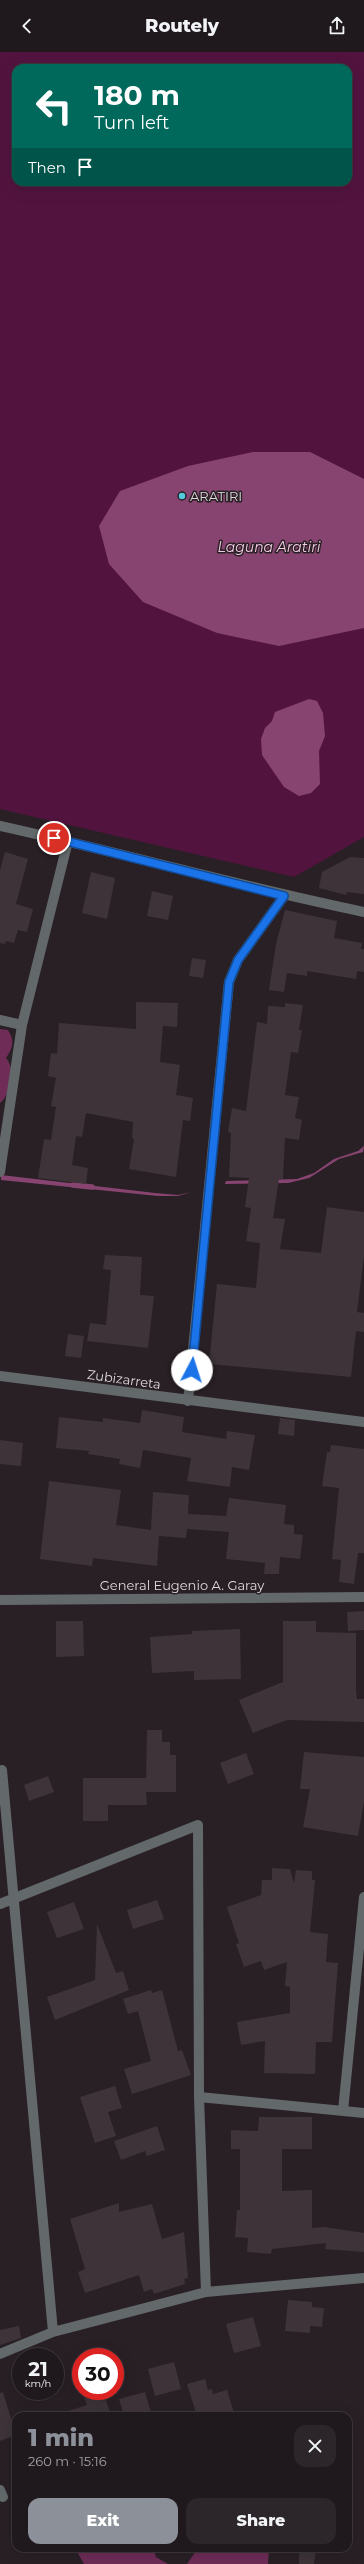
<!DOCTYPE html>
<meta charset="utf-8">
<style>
:root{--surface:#1f181c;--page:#2c2529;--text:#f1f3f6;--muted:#a1a0a3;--line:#3c373b;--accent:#8c9099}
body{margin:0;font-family:Montserrat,sans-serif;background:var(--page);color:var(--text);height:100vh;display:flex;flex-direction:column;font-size:15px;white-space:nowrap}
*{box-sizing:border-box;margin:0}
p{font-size:13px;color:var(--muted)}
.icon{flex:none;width:22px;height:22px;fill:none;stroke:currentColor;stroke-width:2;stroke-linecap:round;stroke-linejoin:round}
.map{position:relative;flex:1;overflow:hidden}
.side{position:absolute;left:12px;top:2360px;width:340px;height:140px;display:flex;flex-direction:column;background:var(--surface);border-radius:12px;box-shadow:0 4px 16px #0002,0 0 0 1px var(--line)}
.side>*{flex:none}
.banner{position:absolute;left:12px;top:12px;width:340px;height:122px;border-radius:12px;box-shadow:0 4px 16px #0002,0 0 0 1px var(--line);background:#00695c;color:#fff;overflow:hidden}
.speed{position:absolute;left:12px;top:2296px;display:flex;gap:8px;font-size:20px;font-weight:700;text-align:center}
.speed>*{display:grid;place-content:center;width:52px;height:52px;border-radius:50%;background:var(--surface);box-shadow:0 4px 16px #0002,0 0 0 1px var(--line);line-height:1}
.speed small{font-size:10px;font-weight:400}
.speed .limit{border:6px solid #d22;background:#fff;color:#111}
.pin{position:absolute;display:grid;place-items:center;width:34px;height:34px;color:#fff;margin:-17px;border:2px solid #fff;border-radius:50%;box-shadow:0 1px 4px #0007}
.me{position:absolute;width:44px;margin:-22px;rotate:5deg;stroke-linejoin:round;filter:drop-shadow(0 0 3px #0008)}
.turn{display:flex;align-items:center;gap:14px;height:84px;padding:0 16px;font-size:18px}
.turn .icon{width:52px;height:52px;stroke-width:2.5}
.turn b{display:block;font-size:28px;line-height:34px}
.then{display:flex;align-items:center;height:38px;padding:0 16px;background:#0003;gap:8px;font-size:15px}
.round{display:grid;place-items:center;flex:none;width:42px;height:42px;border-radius:12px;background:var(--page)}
.headline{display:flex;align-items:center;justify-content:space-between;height:68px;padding:0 16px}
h1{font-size:24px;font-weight:800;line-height:30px;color:var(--accent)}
.action{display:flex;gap:8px;margin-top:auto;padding:8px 16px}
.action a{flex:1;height:46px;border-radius:12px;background:var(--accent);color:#fff;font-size:16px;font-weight:800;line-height:46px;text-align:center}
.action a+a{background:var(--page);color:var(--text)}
header{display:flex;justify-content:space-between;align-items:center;height:52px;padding:0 16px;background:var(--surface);font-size:18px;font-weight:800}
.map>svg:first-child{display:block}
.green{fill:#52143f;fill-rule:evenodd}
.forest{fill:#6e2c57}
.water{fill:#884470}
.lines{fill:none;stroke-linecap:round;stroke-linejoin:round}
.stream{stroke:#884470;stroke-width:5.5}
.building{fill:#3d3338}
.minor{stroke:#63696a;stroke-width:10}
.route-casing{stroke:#114b97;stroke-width:10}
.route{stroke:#1a73e8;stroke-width:7}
.poi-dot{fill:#54cade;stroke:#292025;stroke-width:1.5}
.labels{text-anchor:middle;stroke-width:3;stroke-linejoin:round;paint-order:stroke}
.poi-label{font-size:13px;fill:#dfd9dc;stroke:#292025;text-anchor:start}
.street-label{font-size:13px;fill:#dfd9dc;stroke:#292025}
.water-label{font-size:14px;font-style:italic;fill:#f5cce3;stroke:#292025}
</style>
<header><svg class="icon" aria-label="back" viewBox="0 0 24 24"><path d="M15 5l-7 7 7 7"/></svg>Routely<svg class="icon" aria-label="share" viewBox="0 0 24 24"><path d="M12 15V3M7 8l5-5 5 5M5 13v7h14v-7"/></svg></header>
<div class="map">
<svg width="364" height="2512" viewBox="0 0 364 2512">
<rect width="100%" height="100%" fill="#292025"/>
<path class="green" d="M0,0h364v785l-70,40 -294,-68zM16,16h332v114h-332z"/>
<path class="forest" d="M0,977l8,1c7,11 5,18 -2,28 10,11 5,36 -6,45z
M75,2496h78l3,9 12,7h-84z
M198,2496h71l-1,16h-81z"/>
<path class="water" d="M253,400h57l54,27v149l-85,18 -62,-13 -74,-31 -34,-38 -10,-38 21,-35 68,-25z
M309,647l8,2 6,12 2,23 -6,15 1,33 -9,9 -12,3 -15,-9 -22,-32 -1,-16 4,-11 7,-7 3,-9z
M364,1094l-1,6 -24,7 -30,19 -21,5 -63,1 1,-3 71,-2 17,-6 20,-14 24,-8z
M1,1123l154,18 23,2 13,-3 -13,4h-20l-157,-16z"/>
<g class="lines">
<path class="stream" d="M73,1133l19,2"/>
</g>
<path class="building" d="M5,800l23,7 -12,45 17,5 -6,23 -9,-2 -4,13 -8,-2 -1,3 -5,-1v-73z
M350,805l14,1v36l-17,-2 -1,3 -27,-7 3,-16z
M91,820l24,6 -8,41 -25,-6z
M152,839l21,5 -5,24 -21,-4z
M285,858l52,11 -3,17 28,5 -1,6h3v23l-7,-1 -1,8 -49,-8v5l-20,-3 -3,19 -15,-2 7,-46z
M192,906l14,2 -3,18 -14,-2z
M136,950l42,1 -1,24 -14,-1 -3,36 20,3 -4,30 17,3 -3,23 -7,-1 -7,57 -47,-8 5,-30 -2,-1 1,-16 -47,-9 -4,24 -6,-1 -4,29 16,3 -2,16 -48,-6 6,-39 7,1 5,-33 -5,-1 5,-28 -8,-2 3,-23 6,1 2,-31 77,6z
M285,951l18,2 -4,25h3l-4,23 -7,-1 -6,43 14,2 -4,21 7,2 -3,20 -14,-2 -2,41h-4l-6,39 12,1 -5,30 41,4 6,-46 37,5v44l-7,56 7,1v19l-8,-1 -5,46 -142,-13 8,-80 39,4 4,-45 -14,-2 5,-33 -6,-1 4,-29 -20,-1 2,-44 -3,-1 4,-24 14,3 11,-89 10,2 1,-18 17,1z
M105,1203l37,2 -2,38 14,1 -6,52 -61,-7 3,-18 16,2 5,-55 -8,-1z
M68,1282l16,2 -3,22 -16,-2z
M142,1358l42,7 -2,15 44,7 1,-8 28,4 -6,35 -17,-3 -2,20 -43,-6 4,-23 -48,-8 -3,18 -21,-4 1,-5 -32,-5 1,-3 -33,-3 3,-31 44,5v-4l37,5z
M280,1366l15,2 -1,16 -16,-2z
M0,1388l23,3 -2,23 -21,-2z
M331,1393l33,4v104h-6l-4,31 -15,-2 2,-22 -9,-1 7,-71 -17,-2 5,-34h3z
M49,1429l72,9 -5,35 35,5 2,-38 36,3 -1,19 38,2 3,-18 57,7 -2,19 10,1v9l9,1 -3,24 -20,-2 -1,17h-15l1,-11 -39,-4 3,-27 -42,-3 -1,9 -27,-2 -2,30 -64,-8 -1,8 -52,-7z
M364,1559v19l-16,1 -1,-19z
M56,1569h27l1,35 -28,1z
M283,1569h33v11l40,1v56l1,10h7v23l-77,-2 -34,13 -14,-33 44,-18z
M240,1577l1,50 -47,1v-9l-42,2 -2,-36 42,-3v-3z
M147,1678h15v12h8v13h6v37h-30l1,13h-39v16h-25v-43h63v4z
M304,1700l60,5v44l-6,35 -55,-9 7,-38h-10z
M246,1701l8,21 -26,10 -8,-21z
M48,1724l6,16 -25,9 -5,-16z
M272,1816l18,1 4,14 2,-13 16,1v9h3l-5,52 18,2 -2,28 12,1 -6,79h-16l-1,32 -51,-1 1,-32 -24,4 -4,-23 53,-9v-26l-5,-1 2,-24 -23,8 -3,-9 -17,6 -8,-23 3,-1 -12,-36 34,-12 1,-15h10z
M157,1848l7,19 -31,10 -6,-19z
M74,1850l10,27 -27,9 -10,-26z
M97,1872l19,49 7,-2 6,19 -74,30 -8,-23 48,-17z
M151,1938l1,3 10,-3 16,61 4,-1 9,25 -59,19 -8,-25 27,-8 -13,-50 -10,3 -5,-15z
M115,2034l7,22 -14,4 8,24 -21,7 -15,-46z
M259,2065h53v32h-30v42l30,-1v38l12,-1 40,6v19l-39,-3 1,-6 -54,6 -1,5 -24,-2 1,-14 -13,-1 2,-27h3v-61h-9v-19l27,1z
M157,2074l8,24 -18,6 -2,-5 -24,9 -7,-19z
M119,2151v9l33,-8 10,35 22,-7 4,46 -4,1 1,5 -31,10 -2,-5 -8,3 -5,-17 -54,18 -7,-21 7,-3 -15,-50z
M288,2248l24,2v5l12,1 -2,19 -12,-1v7l-25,-2z
M253,2265l8,29 -27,7 -8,-29z
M19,2274l2,12 -21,7v-15z
M174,2310l7,27 -26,7 -7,-27z
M205,2327l3,11 4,-1 1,5 14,-4 8,26h-38l-10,-32z
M82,2339h16l3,10 5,-1 5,16h-46v-4l22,-7z
M3,2340l13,43 -16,6v-48z
M145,2340l7,24h-28l-5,-17z
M299,2496h17l-2,16h-15z"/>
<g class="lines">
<path class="minor" d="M0,774c122,27 242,61 364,86
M0,968l22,5
M0,1120l22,-147 46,-184
M0,1324l364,46
M188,1349l41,-419 9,-22 46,-64
M0,1548l364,-3
M2,1718l51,562
M0,1852l198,-79 1,272 7,195
M199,2045l165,16
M343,2059l21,-214
M0,2302l53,-22 153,-40 158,-14
M0,2438l3,7"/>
</g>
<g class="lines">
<g class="route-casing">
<path id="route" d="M54,786l230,58 -46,64 -9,22 -37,388"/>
</g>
<use href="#route" class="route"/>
</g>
<circle class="poi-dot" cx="182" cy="444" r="4"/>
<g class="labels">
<g class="poi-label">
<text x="190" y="449">ARATIRI</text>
</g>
<g class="street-label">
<text transform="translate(124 1327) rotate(8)" y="5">Zubizarreta</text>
<text x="182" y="1538">General Eugenio A. Garay</text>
</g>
<g class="water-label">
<text x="269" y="500">Laguna Aratiri</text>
</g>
</g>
</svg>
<div class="speed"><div>21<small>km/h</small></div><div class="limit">30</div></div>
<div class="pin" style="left:54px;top:786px;background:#d93025"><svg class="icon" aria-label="arrive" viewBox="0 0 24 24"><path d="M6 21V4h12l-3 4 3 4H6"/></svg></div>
<svg class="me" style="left:192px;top:1318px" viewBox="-20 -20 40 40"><circle r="19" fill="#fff"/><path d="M0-13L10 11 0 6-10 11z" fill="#1a73e8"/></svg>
<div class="banner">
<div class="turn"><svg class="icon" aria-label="left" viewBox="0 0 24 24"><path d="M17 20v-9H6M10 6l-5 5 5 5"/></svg><div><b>180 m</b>Turn left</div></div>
<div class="then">Then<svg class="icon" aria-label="arrive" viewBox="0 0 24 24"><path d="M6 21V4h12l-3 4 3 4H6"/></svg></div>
</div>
<section class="side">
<div class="headline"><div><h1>1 min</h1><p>260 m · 15:16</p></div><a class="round"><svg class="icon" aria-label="close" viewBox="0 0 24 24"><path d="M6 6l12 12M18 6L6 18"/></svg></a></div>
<div class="action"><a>Exit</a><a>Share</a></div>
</section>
</div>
